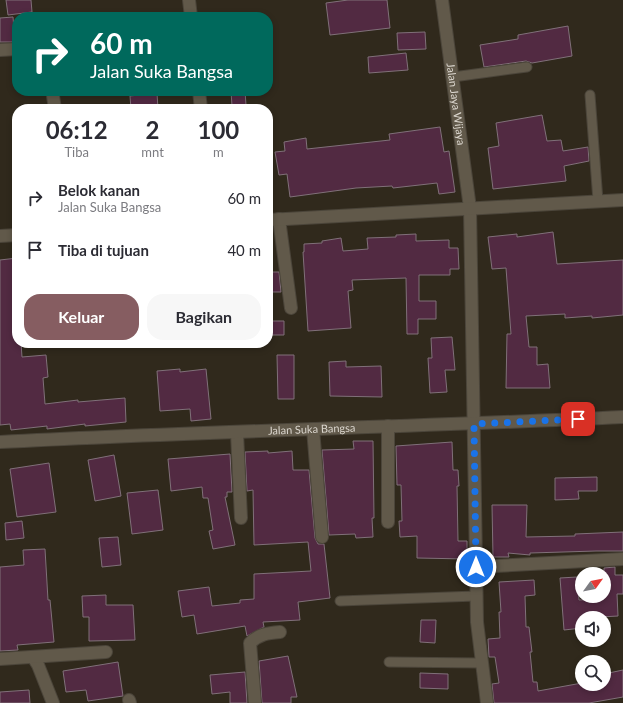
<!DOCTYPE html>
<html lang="id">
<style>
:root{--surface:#fff;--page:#f7f7f7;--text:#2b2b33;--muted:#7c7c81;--accent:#865d61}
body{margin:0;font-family:Lato,sans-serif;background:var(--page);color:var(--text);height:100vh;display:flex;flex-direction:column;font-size:15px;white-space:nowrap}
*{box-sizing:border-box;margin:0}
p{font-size:13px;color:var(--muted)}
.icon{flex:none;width:22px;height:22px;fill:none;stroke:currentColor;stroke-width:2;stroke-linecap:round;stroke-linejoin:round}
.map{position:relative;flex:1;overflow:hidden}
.sheet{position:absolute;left:12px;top:104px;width:261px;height:244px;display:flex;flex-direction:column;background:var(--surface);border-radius:16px;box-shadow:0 2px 6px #0003}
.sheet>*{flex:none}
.guide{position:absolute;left:12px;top:12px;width:261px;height:84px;border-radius:16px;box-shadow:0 2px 6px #0003;background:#00695c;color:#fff;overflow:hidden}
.needle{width:26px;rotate:57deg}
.controls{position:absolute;left:575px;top:567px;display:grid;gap:8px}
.controls a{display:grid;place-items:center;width:36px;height:36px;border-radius:50%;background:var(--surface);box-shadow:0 2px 6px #0003;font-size:20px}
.pin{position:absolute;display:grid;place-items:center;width:34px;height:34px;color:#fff;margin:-17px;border-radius:8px;box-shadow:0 2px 6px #0006}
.me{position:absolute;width:44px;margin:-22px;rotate:0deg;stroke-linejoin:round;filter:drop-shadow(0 0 3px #0008)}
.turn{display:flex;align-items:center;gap:14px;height:84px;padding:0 12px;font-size:18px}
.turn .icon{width:52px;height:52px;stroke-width:2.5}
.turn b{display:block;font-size:28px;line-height:34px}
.eta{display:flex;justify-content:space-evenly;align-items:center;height:68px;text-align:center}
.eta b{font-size:24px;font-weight:700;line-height:28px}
.button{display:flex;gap:8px;margin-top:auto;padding:8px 12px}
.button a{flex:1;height:46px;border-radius:16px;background:var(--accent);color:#fff;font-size:16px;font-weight:700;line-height:46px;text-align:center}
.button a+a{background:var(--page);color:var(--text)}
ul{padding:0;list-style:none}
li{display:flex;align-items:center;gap:12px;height:52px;padding:0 12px}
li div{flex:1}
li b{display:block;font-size:15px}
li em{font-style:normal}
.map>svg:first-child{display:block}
.building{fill:#522a42;stroke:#807079}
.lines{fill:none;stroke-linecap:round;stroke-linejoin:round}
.lane-casing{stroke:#4b453a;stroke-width:11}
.street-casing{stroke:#4b453a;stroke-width:14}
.lane{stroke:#61594a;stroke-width:9}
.street{stroke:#61594a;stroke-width:12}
.route{stroke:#1a73e8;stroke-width:7;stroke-dasharray:0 12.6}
.labels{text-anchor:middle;stroke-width:4;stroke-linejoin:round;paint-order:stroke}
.street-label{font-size:11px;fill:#dbd6ce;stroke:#262013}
</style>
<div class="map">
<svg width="623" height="703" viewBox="0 0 623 703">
<rect width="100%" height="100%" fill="#30291c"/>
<path class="building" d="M6,0h25l1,12 -24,3z
M348,0h39l3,28 -60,7 -4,-32z
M13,17l2,25h-15v-24z
M568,26l4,30 -40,7 -6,-2 -42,6 -4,-22 38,-6v-4z
M425,32l1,17 -28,1 -1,-17z
M406,53l2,17 -39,3 -1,-16z
M231,91h14l1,14 -14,1z
M157,93l1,16h-27l-1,-13z
M542,115l5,26 14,-1 2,11 25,-4 1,14 -25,5 2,15 -73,8 -5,-41 11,-2 -3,-23z
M440,127l4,25 5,-1 6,41 -16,2 -2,-11 -44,5 -1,-2 -36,2 -66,9 -3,-23 -8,1 -4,-23 10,-1 -1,-9 22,-4 1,11 83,-9 -1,-6z
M553,232l4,32 66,-4v55l-31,3v-2l-27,2v-4l-39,2 3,31h8v18l11,-1 2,24h-44l1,-54h4l-5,-66 -14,1 -4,-32 29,-3v3z
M416,234v7l33,-1v8h9l1,21h-9v6h-31v26h17v18h-18v15h-11l-1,-56 -54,2 1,10 -5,1 3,37 -43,3 -5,-79h1v-8l18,-1v-2l19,-3 2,13 25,-2 -1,-11 29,-1v-2z
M17,258v85h4l1,14 24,-2 2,22 -5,1 2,26 33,-4v2l47,-4 1,24 -41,4v-2l-38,5v-3l-36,4 -1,-6 -10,1v-165z
M268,272h11l2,20h-13z
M268,321h16v14h-16z
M452,337l3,33h-10l2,22 -17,1 -2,-35h4l-1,-20z
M277,355h17v44h-16z
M346,361v6l35,-1 1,31 -52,-1 -1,-34z
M180,369v3l26,-3 5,50 -20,2 -1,-12 -30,2 -3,-40z
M353,441h20l1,77h-2l1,19 -17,1 -1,-4 -26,1 -7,-85 32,-1z
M452,442l1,28h5l1,16h-2l1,55h9v18l-50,-1v-22l-17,1 -1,-16h3l-1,-36h-4l-1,-39z
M268,451v2l24,-2 1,19h16l6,68 3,6h6l6,54 -32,4 2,18 -37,2 1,5 -17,9 -2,-10 -48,8 -3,-19 -12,2 -4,-26 31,-4 3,19 28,-3v-3l14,-1v-25l57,-3 -3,-29 -54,3 -1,-55 -6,1 -2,-39z
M230,454l2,38h-5v5h-2l10,48 -22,4 -4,-18 4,-1 -5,-32h-5l-1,-11 -31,4 -3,-32z
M114,455l7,41 -26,5 -7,-41z
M49,463l7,49 -39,5 -7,-48z
M597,477v14h-19l1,8 -24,1v-22z
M158,490l5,40 -31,4 -5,-41z
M492,505h35l-1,32 49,-1v-2l48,-2v19h-27l-66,2v2l-22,-2 1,4h-16z
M22,521l2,17 -18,2 -1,-17z
M118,537l3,28 -19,2 -3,-29z
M45,549l3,51h2l4,42 -37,3 1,5 -18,1v-84l24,-2 -1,-15z
M615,567v8h8v19h-6l1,22 -36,2v10l-18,2 -4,-52 17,-1 2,23 25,-1v-31z
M534,580l1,15 -10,1 1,31h3l3,25h-2l3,30h4l1,9 44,-8 22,1v-10l19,-4v27l-34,6h-95l-2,-19 7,-1 -4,-26h-6l-1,-18 12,-1 -1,-26h2l-2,-30z
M106,595v10h27l2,35 -46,1v-24h-6l-1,-21z
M421,620h15l-1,23 -15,-1z
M288,656l9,41h-6v6h-29l-3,-42z
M118,662l5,34 -35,5 -2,-11 -20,2 -3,-21z
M245,672l2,31h-17v-11l-18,2 -2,-19z
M420,673l28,1v15l-28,-1z
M29,690l1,13h-30v-11z"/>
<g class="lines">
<g class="lane-casing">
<path id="lane" d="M453,77l74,-10
M590,95l8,106
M340,601l136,-5
M389,662l92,1"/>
</g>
<g class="street-casing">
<g id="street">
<path d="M189,0l2,17"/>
<path id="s1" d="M442,0l28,208 7,414 10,81"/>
<path d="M0,50l17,-1"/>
<path d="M199,91l2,18"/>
<path d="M53,96l2,13"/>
<path d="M279,219l12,89"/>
<path d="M268,220l355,-20"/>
<path d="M0,236l17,-1"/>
<path d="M313,429l9,108"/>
<path d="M237,433l4,85"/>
<path id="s2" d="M0,442c208,-11 415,-15 623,-25"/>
<path d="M388,522v-96"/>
<path d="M476,567l147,-8"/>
<path d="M33,657l5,8 15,38"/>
<path d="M0,659l106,-7"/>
<path d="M129,700l1,3"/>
<path d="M255,703l-5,-60c9,-9 18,-10 30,-11"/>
</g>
</g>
<use href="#lane" class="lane"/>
<use href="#street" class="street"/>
</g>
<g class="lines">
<path class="route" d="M476,567l-2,-143 104,-5"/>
</g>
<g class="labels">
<g class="street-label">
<text dy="4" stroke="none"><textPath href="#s1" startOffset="105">Jalan Jaya Wijaya</textPath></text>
<text dy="4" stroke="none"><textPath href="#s2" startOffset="312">Jalan Suka Bangsa</textPath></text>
</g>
</g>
</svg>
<div class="controls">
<a><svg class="needle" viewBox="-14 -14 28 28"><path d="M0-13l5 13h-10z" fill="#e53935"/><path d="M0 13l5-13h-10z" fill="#7c7c81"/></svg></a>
<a><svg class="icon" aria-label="sound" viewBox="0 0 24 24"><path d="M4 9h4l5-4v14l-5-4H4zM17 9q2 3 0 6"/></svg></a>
<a><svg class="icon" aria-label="search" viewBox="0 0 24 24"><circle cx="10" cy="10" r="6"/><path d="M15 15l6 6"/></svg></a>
</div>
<div class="pin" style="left:578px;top:419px;background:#d93025"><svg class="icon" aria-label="arrive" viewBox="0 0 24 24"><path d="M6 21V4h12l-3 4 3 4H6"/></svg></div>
<svg class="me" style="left:476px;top:567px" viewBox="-20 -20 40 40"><circle r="17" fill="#1a73e8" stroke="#fff" stroke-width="3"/><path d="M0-11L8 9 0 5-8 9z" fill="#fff"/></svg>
<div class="guide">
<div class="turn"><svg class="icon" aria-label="right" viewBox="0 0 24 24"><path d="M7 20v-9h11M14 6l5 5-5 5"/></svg><div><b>60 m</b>Jalan Suka Bangsa</div></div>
</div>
<section class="sheet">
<div class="eta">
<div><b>06:12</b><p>Tiba</p></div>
<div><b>2</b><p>mnt</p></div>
<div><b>100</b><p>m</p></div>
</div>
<ul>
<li><svg class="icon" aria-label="right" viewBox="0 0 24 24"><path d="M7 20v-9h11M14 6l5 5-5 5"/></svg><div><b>Belok kanan</b><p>Jalan Suka Bangsa</p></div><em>60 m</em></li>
<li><svg class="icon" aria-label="arrive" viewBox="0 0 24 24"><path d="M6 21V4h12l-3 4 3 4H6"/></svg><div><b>Tiba di tujuan</b></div><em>40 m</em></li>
</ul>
<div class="button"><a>Keluar</a><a>Bagikan</a></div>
</section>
</div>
